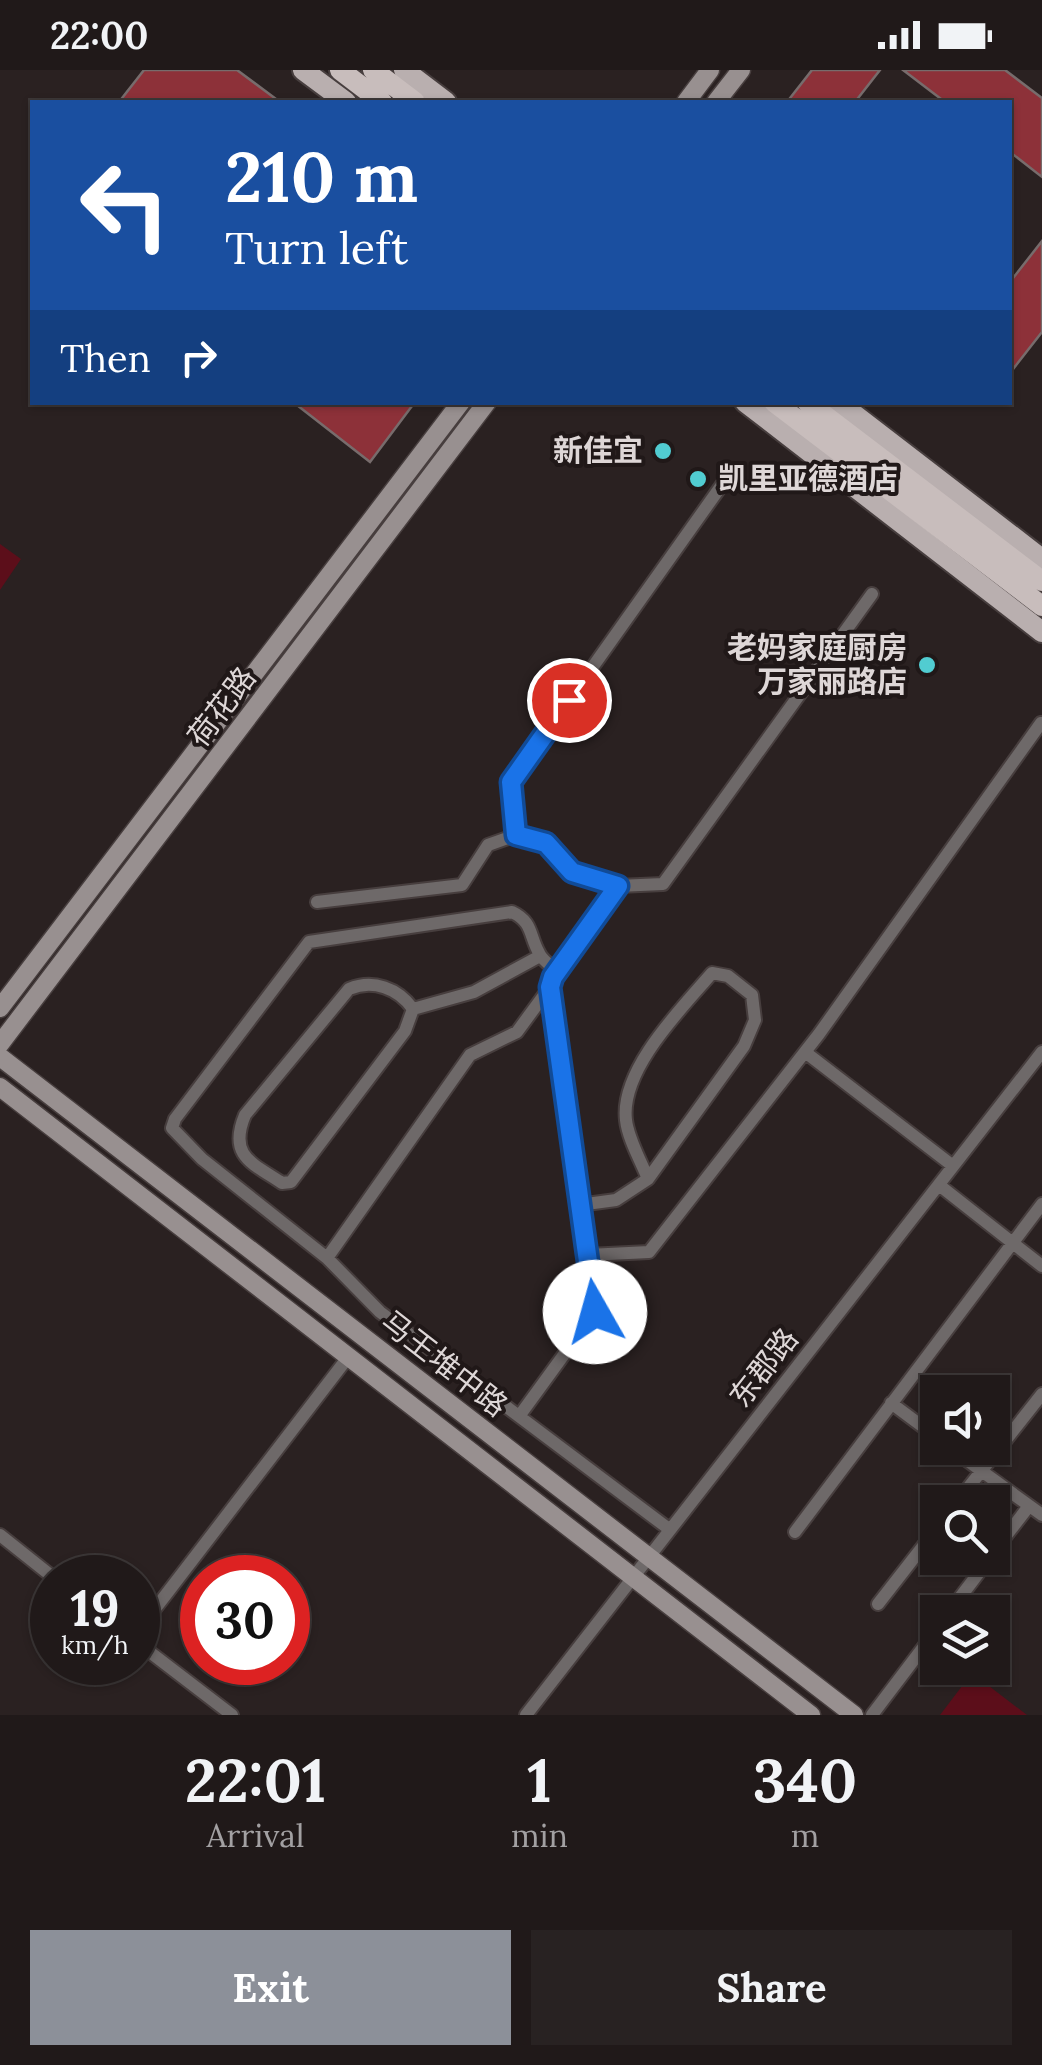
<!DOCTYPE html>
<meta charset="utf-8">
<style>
:root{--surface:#201919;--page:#282222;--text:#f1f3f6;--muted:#a2a0a2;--line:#3d3838;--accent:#8c9099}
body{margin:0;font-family:Lora,"Noto Sans SC",serif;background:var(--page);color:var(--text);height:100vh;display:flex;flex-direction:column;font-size:38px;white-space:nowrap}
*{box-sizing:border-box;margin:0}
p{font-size:32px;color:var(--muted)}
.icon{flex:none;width:55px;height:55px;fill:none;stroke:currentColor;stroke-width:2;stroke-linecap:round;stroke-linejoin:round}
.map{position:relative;height:1645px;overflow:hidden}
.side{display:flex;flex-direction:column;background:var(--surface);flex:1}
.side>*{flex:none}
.hud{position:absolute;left:30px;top:30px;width:982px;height:305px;border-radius:0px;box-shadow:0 2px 8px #0004,0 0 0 2px var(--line);background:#1a4fa0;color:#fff;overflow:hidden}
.controls{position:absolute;left:920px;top:1305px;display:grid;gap:20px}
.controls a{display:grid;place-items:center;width:90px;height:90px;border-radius:0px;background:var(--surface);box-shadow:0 2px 8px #0004,0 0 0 2px var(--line);font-size:50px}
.speed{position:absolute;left:30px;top:1485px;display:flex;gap:20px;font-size:50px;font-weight:700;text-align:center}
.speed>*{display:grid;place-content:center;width:130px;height:130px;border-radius:50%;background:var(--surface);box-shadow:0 2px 8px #0004,0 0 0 2px var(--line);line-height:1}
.speed small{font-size:25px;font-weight:400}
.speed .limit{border:15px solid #d22;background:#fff;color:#111}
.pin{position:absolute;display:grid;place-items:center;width:85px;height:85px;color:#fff;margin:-42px;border:5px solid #fff;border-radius:50%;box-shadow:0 2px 10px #0007}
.me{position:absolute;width:110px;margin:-55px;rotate:353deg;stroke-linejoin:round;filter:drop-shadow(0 0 8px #0008)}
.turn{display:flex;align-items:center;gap:35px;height:210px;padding:0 30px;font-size:45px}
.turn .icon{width:130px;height:130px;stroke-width:2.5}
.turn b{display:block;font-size:70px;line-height:85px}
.then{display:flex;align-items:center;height:95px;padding:0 30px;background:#0003;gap:20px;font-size:38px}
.eta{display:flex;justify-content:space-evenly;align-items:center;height:170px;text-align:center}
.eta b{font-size:60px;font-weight:700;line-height:70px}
.action{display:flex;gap:20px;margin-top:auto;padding:20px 30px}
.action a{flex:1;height:115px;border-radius:0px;background:var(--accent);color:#fff;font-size:40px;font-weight:700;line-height:115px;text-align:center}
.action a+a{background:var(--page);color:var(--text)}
.status{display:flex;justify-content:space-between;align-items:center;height:70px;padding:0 50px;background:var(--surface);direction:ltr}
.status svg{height:28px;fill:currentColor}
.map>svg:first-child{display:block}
.green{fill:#5c0e1a}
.building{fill:#8d3139;stroke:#776c6c;stroke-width:2.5}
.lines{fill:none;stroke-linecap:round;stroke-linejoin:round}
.minor-casing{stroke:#473e3e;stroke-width:16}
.secondary-casing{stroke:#473e3e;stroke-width:21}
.primary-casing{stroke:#473e3e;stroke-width:24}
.trunk-casing{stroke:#473e3e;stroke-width:24}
.minor{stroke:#6e6969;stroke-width:12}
.secondary{stroke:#989090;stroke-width:18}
.primary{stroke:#b9afaf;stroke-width:20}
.trunk{stroke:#c8bdbc;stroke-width:20}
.route-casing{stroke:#114b97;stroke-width:25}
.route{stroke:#1a73e8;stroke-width:18}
.poi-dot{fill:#51ccd1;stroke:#201818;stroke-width:4}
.labels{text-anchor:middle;stroke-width:8;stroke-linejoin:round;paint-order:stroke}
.poi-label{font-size:30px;font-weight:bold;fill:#ded7d7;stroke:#201818;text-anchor:end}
.street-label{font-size:30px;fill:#ded7d7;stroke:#201818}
</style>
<div class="status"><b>22:00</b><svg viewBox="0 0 49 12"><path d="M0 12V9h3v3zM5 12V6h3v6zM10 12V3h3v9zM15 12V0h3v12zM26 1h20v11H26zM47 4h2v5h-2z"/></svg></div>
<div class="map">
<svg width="1042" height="1645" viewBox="0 0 1042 1645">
<rect width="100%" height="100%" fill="#2a2121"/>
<path class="green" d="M0,474l21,15 -21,31z
M972,1603l55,42h-87z"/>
<path class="building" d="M144,0h93l43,32h-161z
M812,0h68l-25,32h-68z
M903,0h102l37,28v79l-32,-25v-50h-65z
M1042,171v91l-32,41v-91z
M293,332h122l-45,60z"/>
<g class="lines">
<g class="minor-casing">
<path id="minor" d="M516,765l-5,-53 213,-300
M317,832l145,-17 26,-40 28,-10 30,8 26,29 46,14
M557,901c-6,-5 -15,-11 -18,-18 -10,-18 -6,-31 -27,-41l-203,30 -134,177 -3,9 30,31 125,99 53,54 289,217
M413,939c-15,-21 -40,-30 -64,-20l-104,126c-17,41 7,48 37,68l9,-1 114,-151 8,-22 61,-17 66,-36
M805,982l148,114
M939,1115l103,81
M579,1135l37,-5 32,-21 96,-133 11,-26 -3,-25 -24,-19 -16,-3c-31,36 -92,97 -86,147 2,19 15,41 22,59
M588,1185l61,-3 170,-218 222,-311
M327,1188l143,-203 47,-23 33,-45
M891,1333l47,35
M520,1345l75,-103 -35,-242 -9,-89 67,-95 45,-2 209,-290
M950,1378l92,67
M957,1432l85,-108
M795,1462l247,-328
M0,1465l54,43
M992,1484l37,-48
M878,1534l60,-77
M949,1542l41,-54
M138,1561l211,-275
M138,1573l94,72
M526,1645l516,-663
M872,1645l66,-87"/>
</g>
<g class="secondary-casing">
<path id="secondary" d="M686,32l24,-32
M716,32l25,-32
M0,938l461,-606
M0,974l487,-642
M0,987l854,658
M0,1017l811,628"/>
</g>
<g class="primary-casing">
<path id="primary" d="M303,0l43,32
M404,0l42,32
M745,332l297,230
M838,332l204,157"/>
</g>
<g class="trunk-casing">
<path id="trunk" d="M340,0l42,32
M373,0l42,32
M774,332l268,204
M807,332l235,179"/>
</g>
<use href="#minor" class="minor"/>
<use href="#secondary" class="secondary"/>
<use href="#primary" class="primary"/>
<use href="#trunk" class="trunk"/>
</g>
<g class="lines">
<g class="route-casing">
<path id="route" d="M569,630l-58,82 5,53 30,8 26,29 46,14 -65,91 -3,10 45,325"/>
</g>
<use href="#route" class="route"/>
</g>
<g class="poi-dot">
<circle cx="663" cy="381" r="10"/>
<circle cx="698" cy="409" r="10"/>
<circle cx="927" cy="595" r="10"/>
</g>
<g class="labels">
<g class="poi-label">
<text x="643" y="391">新佳宜</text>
<text x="718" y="419" text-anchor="start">凯里亚德酒店</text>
<text x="907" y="588">老妈家庭厨房<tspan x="907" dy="34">万家丽路店</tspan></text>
</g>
<g class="street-label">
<text transform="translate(222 637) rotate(-53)" y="10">荷花路</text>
<text transform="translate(444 1294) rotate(38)" y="10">马王堆中路</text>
<text transform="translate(764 1298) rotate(-52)" y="10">东郡路</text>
</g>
</g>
</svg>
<div class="controls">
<a><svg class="icon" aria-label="sound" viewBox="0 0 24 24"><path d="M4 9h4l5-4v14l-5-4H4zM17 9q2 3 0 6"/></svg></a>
<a><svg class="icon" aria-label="search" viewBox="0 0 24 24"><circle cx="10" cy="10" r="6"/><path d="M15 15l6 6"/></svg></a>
<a><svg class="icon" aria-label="layers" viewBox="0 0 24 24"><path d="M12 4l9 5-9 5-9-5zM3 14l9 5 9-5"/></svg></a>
</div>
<div class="speed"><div>19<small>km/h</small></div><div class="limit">30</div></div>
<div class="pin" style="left:569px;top:630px;background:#d93025"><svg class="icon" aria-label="arrive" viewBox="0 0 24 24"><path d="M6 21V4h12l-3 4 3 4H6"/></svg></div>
<svg class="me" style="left:595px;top:1242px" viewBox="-20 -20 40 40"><circle r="19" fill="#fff"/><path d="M0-13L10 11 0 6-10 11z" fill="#1a73e8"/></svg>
<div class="hud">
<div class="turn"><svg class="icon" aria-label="left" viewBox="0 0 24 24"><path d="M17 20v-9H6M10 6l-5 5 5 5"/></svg><div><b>210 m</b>Turn left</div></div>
<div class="then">Then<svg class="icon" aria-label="right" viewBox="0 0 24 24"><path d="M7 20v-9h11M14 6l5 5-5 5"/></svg></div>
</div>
</div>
<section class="side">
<div class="eta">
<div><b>22:01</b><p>Arrival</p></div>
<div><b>1</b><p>min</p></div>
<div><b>340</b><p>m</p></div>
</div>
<div class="action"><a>Exit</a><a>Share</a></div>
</section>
